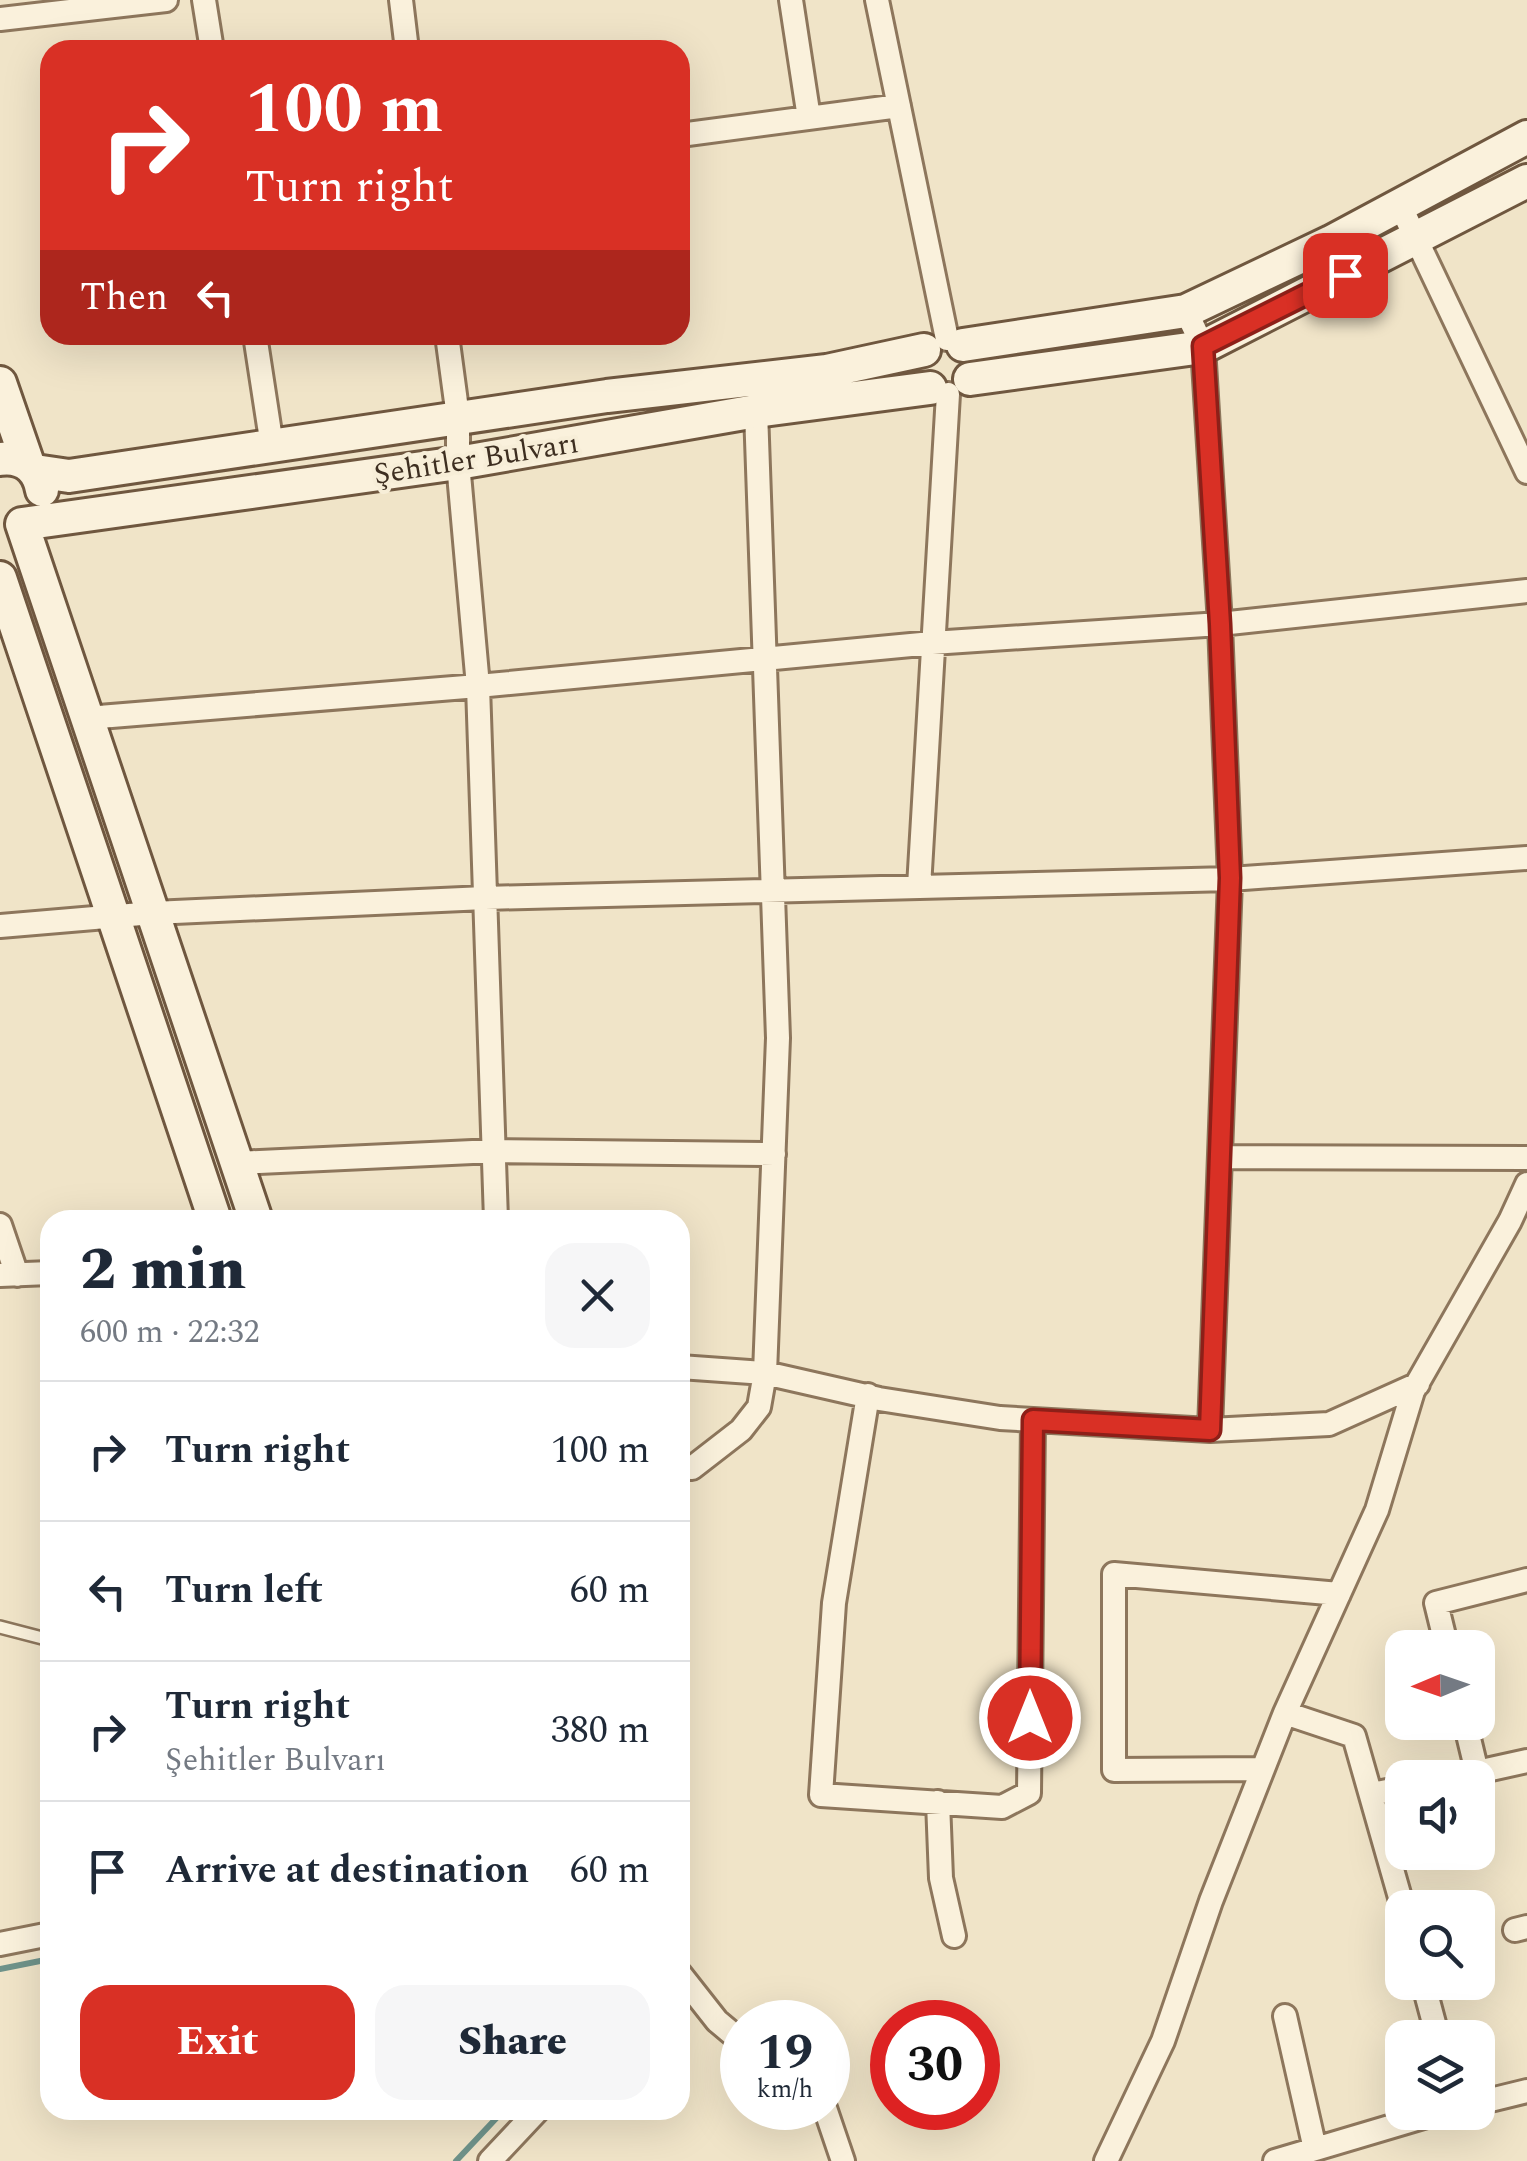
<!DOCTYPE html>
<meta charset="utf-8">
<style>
:root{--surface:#fff;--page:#f6f6f7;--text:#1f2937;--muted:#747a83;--line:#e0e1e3;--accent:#d93025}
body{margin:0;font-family:Spectral,serif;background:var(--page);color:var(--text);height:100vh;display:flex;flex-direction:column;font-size:38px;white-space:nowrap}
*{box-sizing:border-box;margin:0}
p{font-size:32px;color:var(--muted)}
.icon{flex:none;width:55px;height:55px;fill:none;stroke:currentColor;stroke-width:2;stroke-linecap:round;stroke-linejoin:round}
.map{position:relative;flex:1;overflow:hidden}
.sheet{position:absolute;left:40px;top:1210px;width:650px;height:910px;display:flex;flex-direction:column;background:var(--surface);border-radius:30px;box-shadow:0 10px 40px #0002}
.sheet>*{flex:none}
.hud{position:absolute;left:40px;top:40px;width:650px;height:305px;border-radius:30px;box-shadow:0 10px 40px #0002;background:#d93025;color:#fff;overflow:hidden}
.needle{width:65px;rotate:268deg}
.tools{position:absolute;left:1385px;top:1630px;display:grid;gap:20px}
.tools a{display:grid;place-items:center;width:110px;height:110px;border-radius:20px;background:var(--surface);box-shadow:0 10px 40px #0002;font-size:50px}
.speed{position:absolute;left:720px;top:2000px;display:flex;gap:20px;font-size:50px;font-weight:700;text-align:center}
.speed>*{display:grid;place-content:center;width:130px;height:130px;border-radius:50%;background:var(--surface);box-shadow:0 10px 40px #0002;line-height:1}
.speed small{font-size:25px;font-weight:400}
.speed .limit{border:15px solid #d22;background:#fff;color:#111}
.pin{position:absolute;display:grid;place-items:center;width:85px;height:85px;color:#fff;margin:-42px;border-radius:20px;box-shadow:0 5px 15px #0006}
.me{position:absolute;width:110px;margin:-55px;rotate:0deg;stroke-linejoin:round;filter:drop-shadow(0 0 8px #0008)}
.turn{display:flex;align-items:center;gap:35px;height:210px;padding:0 40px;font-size:45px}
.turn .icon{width:130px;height:130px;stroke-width:2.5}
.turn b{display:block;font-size:70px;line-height:85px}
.then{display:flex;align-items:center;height:95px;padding:0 40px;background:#0003;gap:20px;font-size:38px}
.round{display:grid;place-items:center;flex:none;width:105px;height:105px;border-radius:30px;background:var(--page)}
.head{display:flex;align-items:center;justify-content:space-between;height:170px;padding:0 40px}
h1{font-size:60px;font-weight:800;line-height:75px}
.button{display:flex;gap:20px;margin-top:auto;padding:20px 40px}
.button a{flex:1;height:115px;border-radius:30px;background:var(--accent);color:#fff;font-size:40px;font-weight:800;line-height:115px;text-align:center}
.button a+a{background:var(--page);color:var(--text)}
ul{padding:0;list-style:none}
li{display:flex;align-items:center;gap:30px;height:140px;padding:0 40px;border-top:2px solid var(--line)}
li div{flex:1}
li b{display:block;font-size:38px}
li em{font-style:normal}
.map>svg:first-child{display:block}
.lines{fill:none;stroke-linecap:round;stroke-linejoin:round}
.stream{stroke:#6f938a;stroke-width:6}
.service-casing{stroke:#8d765c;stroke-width:16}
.minor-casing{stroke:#8d765c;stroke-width:28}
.secondary-casing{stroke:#6f573f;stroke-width:38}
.service{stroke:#faf1dc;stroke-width:11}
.minor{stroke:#faf1dc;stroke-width:22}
.secondary{stroke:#faf1dc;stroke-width:32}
.route-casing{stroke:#8d1f18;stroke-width:25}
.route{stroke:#d93025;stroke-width:18}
.labels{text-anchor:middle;stroke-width:8;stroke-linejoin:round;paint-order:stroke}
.street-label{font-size:30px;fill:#3d2e20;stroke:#f7eed8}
</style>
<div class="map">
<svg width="1527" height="2161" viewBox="0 0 1527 2161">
<rect width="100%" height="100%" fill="#f0e4c8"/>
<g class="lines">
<path class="stream" d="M0,1969l50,-10
M456,2161l48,-51"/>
<g class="service-casing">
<path id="service" d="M0,1627l50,13"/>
</g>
<g class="minor-casing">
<path id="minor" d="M204,0l8,50
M401,0l6,50
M791,0l18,118
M877,0l70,339
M0,19l166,-19
M680,135l219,-29
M1400,205l127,267
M1186,311l17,36 17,277 10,255 -20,551
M255,335l17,111
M447,335l11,82v46l20,223 18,534
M87,718l391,-32 454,-43 288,-19 307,-33
M919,887l29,-493
M0,926l153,-13 332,-15 745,-19 297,-21
M1220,1157l307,1
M237,1163l257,-12 280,3
M0,1225l17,50
M0,1275l50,-2
M680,1367l85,6 114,26 121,19 210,12 119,-6 89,-40
M868,1395l-34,208 -13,192 181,12 27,-14 4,-373
M692,1468l49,-38 18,-23 6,-34 13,-335 -22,-627
M1447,1648l-11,-45 91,-23
M1285,1713l69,23 49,172
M1465,1722l12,50
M1263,1769l-149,1v-196l225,20
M1450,1778l77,-17
M1372,1794l30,-6
M938,1802l3,76 13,58
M1515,1930l12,-3
M0,1944l50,-10
M680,1974l37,47 25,21
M1423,1982l15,56
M1285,2016l30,133
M1478,2103l49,-12
M825,2108l18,53
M490,2161l48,-51
M1106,2161l57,-120 48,-140 74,-188 92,-203 36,-119 97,-170 17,-37
M1275,2161l165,-49"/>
</g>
<g class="secondary-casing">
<path id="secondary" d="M963,345l223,-34 145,-69 196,-105
M970,379l233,-32 324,-166
M0,383l28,81
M0,459c22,-3 38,8 42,31
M35,471l34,5 538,-80 220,-25 97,-21
M0,578l215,642
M256,1220l-234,-696 436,-61 298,-52 174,-23"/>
</g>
<use href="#service" class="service"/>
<use href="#minor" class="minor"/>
<use href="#secondary" class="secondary"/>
</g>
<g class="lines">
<g class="route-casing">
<path id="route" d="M1030,1718l3,-298 177,10 20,-552 -10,-254 -17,-278 142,-71"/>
</g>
<use href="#route" class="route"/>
</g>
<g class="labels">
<g class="street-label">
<text transform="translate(476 458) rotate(-9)" y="10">Şehitler Bulvarı</text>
</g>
</g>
</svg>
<div class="tools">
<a><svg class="needle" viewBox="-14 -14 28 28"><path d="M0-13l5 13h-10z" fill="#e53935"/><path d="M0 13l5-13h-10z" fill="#747a83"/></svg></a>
<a><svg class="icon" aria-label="sound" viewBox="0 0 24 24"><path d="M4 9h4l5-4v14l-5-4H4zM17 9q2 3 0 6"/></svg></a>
<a><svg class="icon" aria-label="search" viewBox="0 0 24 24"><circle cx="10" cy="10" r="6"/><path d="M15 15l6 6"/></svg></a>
<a><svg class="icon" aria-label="layers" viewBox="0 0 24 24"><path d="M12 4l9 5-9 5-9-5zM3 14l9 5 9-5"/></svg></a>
</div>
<div class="speed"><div>19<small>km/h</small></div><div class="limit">30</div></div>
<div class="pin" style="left:1345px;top:275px;background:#d93025"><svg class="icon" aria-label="arrive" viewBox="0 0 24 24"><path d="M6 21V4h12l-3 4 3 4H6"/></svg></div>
<svg class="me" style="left:1030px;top:1718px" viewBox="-20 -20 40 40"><circle r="17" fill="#d93025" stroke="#fff" stroke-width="3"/><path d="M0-11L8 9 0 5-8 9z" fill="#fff"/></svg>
<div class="hud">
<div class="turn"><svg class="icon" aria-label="right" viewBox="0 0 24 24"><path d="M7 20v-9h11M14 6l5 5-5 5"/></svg><div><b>100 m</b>Turn right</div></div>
<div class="then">Then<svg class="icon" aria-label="left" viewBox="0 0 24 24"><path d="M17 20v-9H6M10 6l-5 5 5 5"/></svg></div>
</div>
<section class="sheet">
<div class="head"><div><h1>2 min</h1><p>600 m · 22:32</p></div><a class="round"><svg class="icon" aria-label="close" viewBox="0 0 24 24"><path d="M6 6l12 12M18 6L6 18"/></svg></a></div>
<ul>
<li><svg class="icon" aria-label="right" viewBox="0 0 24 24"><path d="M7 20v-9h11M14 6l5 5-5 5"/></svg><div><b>Turn right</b></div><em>100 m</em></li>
<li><svg class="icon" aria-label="left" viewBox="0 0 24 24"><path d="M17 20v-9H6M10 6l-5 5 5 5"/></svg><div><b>Turn left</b></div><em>60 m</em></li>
<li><svg class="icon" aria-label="right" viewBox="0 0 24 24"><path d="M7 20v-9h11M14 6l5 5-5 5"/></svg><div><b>Turn right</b><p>Şehitler Bulvarı</p></div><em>380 m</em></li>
<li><svg class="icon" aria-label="arrive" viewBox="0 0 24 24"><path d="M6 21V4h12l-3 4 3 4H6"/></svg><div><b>Arrive at destination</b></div><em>60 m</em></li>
</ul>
<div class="button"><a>Exit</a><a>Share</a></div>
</section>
</div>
